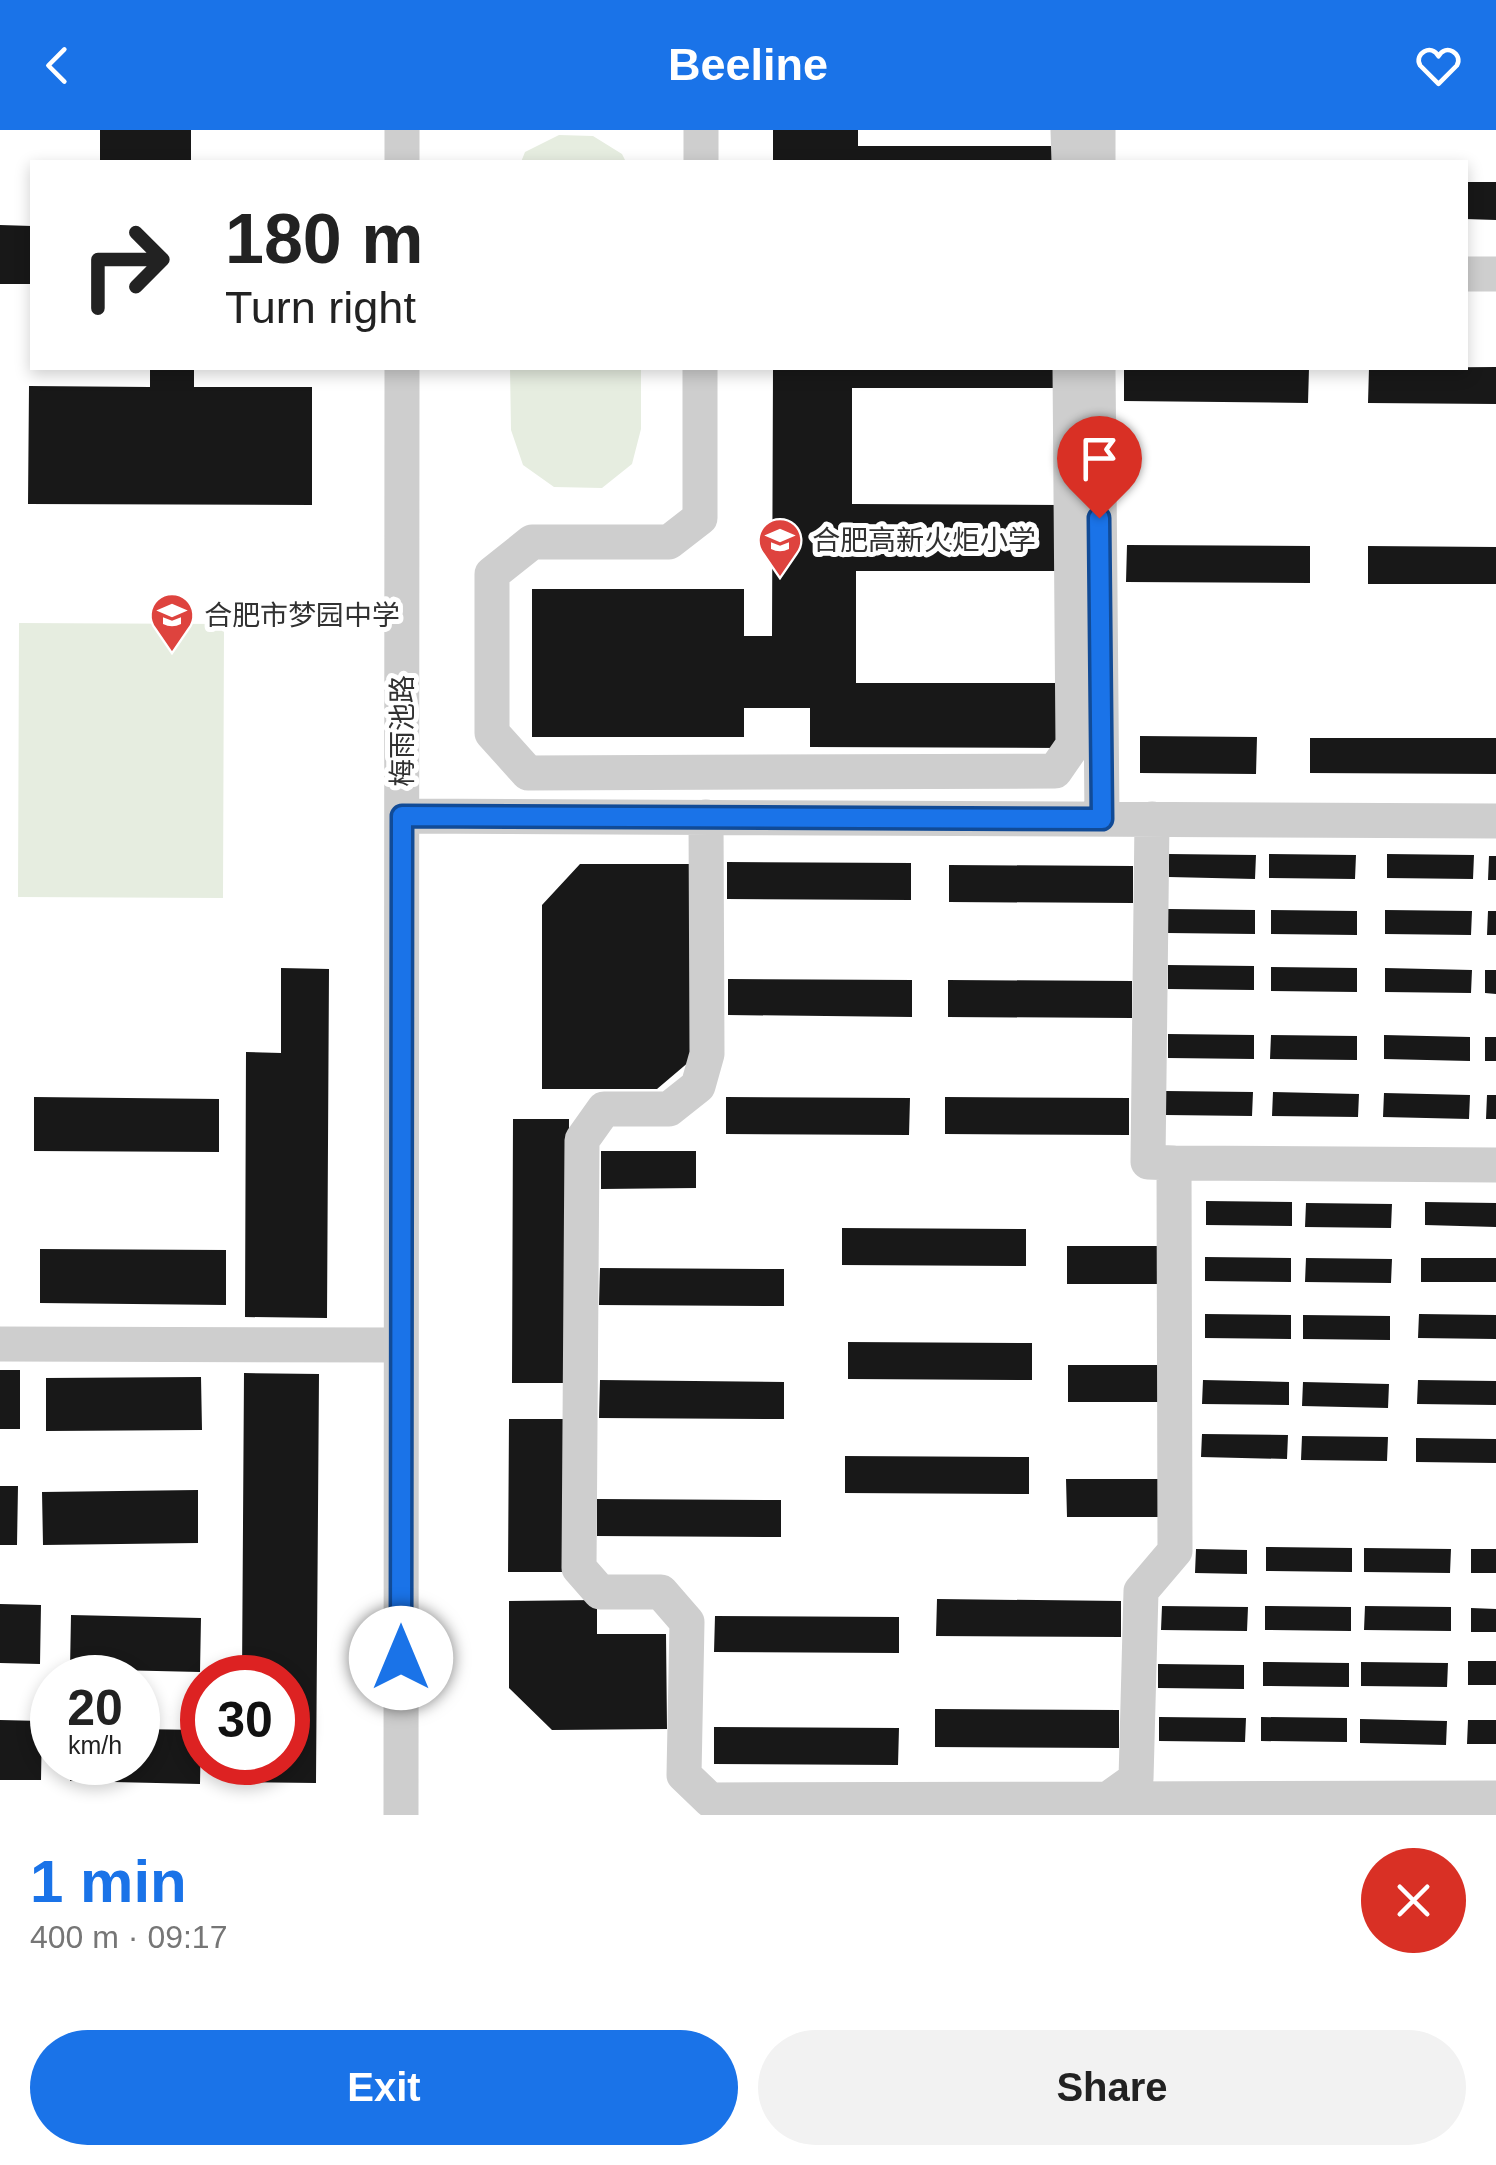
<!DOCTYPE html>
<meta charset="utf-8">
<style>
:root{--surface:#fff;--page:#f2f2f2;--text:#222;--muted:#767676;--accent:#1a73e8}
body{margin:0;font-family:Arial,"Noto Sans SC",sans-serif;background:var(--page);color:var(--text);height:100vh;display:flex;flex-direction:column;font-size:38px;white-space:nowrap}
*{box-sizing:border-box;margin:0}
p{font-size:32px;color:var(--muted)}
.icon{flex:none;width:55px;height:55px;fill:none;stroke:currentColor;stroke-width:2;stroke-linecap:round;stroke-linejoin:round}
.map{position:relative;height:1685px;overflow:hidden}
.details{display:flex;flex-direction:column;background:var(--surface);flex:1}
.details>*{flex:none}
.guide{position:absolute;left:30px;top:30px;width:1438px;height:210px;border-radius:0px;box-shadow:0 5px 15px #0003;background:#fff;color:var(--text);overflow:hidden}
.speed{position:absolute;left:30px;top:1525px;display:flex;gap:20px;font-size:50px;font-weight:700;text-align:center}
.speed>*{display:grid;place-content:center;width:130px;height:130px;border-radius:50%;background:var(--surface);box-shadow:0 5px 15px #0003;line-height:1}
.speed small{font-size:25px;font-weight:400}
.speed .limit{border:15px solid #d22;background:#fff;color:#111}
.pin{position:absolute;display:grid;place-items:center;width:85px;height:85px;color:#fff;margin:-102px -42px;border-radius:50% 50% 50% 0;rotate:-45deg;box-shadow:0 0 10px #0007}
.pin .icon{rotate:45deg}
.me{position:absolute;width:110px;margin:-55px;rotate:0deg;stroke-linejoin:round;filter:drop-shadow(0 0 8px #0008)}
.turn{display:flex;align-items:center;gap:35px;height:210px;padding:0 30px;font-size:45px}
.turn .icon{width:130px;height:130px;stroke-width:2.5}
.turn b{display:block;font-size:70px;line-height:85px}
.round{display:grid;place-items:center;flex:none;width:105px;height:105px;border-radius:52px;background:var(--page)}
.headline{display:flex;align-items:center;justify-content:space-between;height:170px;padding:0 30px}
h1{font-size:60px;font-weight:600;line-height:75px;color:var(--accent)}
.button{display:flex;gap:20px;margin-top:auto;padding:20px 30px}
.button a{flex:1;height:115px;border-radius:60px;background:var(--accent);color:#fff;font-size:40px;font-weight:600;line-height:115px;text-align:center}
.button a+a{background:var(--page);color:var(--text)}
header{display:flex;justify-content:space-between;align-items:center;height:130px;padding:0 30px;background:var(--accent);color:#fff;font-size:45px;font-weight:600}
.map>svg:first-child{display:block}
.green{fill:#e6ede0}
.building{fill:#181818}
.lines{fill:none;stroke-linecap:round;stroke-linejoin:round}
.minor{stroke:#cecece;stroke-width:35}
.route-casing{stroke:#114b97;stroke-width:25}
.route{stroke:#1a73e8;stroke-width:18}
.labels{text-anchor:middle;stroke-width:10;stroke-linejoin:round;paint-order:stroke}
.poi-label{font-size:28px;fill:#313131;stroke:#fff;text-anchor:start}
.street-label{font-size:28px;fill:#313131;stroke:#fff}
</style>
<header><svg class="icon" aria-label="back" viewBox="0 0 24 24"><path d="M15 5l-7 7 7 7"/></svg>Beeline<svg class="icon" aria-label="heart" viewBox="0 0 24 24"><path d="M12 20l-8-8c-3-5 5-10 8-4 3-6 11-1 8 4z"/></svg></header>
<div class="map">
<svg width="1496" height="1685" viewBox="0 0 1496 1685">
<rect width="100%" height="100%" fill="#fff"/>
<path class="green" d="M559,5l34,1 29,18 4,8h-105l4,-10z
M510,238h131v61l-9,35 -30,24 -48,-1 -31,-22 -12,-35z
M19,493l205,1 -1,274 -205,-1z"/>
<path class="building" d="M100,0h91v32h-91z
M773,0h85v16h201v16h-286z
M1465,52h31v38l-31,-1z
M0,95l32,1v58h-32z
M1496,237v37l-128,-1 1,-35z
M150,238h44v19h118v118l-284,-1 1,-118 121,1z
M773,238h285v20h-206v116l208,1v66h-204v112h207v65l-253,-1v-39h-66v29h-212v-148h212v47h28z
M1124,238h185l-1,35 -184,-2z
M1127,415l183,1v37l-184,-1z
M1368,416l128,1v37h-128z
M1140,606l117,1 -1,37 -116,-1z
M1310,608h186v36l-186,-1z
M1169,724l87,1 -1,24 -86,-2z
M1269,724l87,1 -1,24 -86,-1z
M1387,724l87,1 -1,24 -86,-1z
M1489,726h7v24h-8z
M727,732l184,1v37l-184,-1z
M580,734h110v197l-33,28h-115v-184z
M949,735l184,1v37l-184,-1z
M1168,779l87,1v24l-87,-1z
M1271,780l86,1v24l-86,-1z
M1385,780l87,1 -1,24 -86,-1z
M1488,781h8v24h-9z
M1168,835l86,1v24l-86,-1z
M1271,837l86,1v24l-86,-1z
M281,838l48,1 -2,349 -82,-1 1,-265 35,1z
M1385,838l87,2 -1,23 -86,-1z
M1485,840h11v24l-11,-1z
M728,849l184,1v37l-184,-2z
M948,850l184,1v37l-184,-1z
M1168,904l86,1v24l-86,-1z
M1271,905l86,1v24l-87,-1z
M1384,905l86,2v24l-86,-2z
M1485,907h11v24h-11z
M1166,961l87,1 -1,24 -86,-1z
M1273,962l86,2 -1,23 -86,-1z
M1384,963l86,2 -1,24 -86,-2z
M1487,965h9v24h-10z
M34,967l185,2v53l-185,-1z
M726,967l184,1 -1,37 -183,-1z
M945,967l184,1v37l-184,-1z
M513,989h56l-1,264h-56z
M601,1021h95v37l-95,1z
M1206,1071l86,1v24l-86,-1z
M1425,1072l71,1v24l-71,-2z
M1306,1073l86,1 -1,24 -86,-1z
M842,1098l184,1v37l-184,-1z
M1067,1116h95v38h-95z
M40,1119l186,1v55l-186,-2z
M1205,1127l86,1v24l-86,-1z
M1306,1128l86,1 -1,24 -86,-1z
M1421,1128h75v24h-75z
M600,1138l184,1v37l-185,-1z
M1205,1184l86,1v24l-86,-1z
M1419,1184l77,1v24l-78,-1z
M1303,1185l87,1v24l-87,-1z
M848,1212l184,1v37l-184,-1z
M1068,1235h95v37h-95z
M0,1240h20v59h-20z
M244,1243l75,1 -3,409 -75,-1v-20h47v-84h-46z
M201,1247l1,53 -156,1v-53z
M600,1250l184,2v37l-185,-1z
M1203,1250l86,2v23l-87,-1z
M1418,1250l78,1v24l-79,-1z
M1303,1252l86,2 -1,24 -86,-2z
M509,1289h60v153h-61z
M1202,1304l86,1 -1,24 -86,-2z
M1302,1306l86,1 -1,24 -86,-1z
M1416,1308l80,1v24l-80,-1z
M845,1326l184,1v37l-184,-1z
M1066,1349h96v38h-95z
M0,1356h18l-1,59h-17z
M198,1360v53l-155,2 -1,-53z
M597,1369l184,1v37l-184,-1z
M1266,1417l86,1v24l-86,-1z
M1364,1418l87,1 -1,24 -86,-1z
M1196,1419l51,1v24l-52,-1z
M1471,1419h25v24h-25z
M937,1469l184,2v36l-185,-1z
M597,1470v34h69l1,95 -115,1 -43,-42v-87z
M0,1474l41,1 -1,59 -40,-1z
M1162,1476l86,1 -1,24 -86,-1z
M1265,1476l86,1v24l-86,-1z
M1365,1476l86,1v24l-87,-1z
M1471,1478l25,1v23h-25z
M71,1485l130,3 -1,54 -130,-3z
M715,1486l184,1v36l-185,-1z
M1468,1531h28v24h-28z
M1263,1532l86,1v24l-86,-1z
M1361,1532l87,1 -1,24 -86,-1z
M1158,1534l86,1v24l-86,-1z
M935,1579l184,1v38l-184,-1z
M1159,1587l87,1 -1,24 -86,-1z
M1261,1587l86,1v24l-86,-1z
M1360,1589l87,2 -1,24 -86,-2z
M0,1590l42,1 -1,59h-41z
M1468,1590h28v24h-29z
M714,1597l185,1 -1,37 -184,-1z
M138,1599l63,1 -1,54 -130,-3v-19h68z"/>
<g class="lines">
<path class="minor" d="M1068,0l1,32
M402,32v-32
M701,32v-32
M1098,32v-32
M1465,144h31
M700,238v150l-31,24h-137l-40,32v159l36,40 527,-2 18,-26 -3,-377
M1098,238l4,451
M402,686l1094,5
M706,687l1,237 -9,32 -29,23h-65l-22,31 -3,428 21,24h61l26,30 -3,153 26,25 398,-1 28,-20 5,-188 34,-40 -1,-388 322,2
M1152,689l-4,343 26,1
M0,1214l401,1
M1108,1669l388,-1
M401,1685l1,-1447"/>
</g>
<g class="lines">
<g class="route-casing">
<path id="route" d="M401,1528l1,-842 700,3 -3,-301"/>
</g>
<use href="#route" class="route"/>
</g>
<defs>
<g id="school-pin" transform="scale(2.25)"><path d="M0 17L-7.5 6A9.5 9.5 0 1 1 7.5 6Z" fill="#de433e" stroke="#fff"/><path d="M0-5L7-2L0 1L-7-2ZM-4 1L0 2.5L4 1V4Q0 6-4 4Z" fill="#fff"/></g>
</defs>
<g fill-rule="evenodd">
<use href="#school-pin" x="780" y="410"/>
<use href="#school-pin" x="172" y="485"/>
</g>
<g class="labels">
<g class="poi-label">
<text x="812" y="420">合肥高新火炬小学</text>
<text x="204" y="495">合肥市梦园中学</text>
</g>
<g class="street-label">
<text transform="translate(402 601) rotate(-90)" y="10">梅雨池路</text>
</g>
</g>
</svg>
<div class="speed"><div>20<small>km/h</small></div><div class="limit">30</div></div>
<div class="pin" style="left:1099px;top:388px;background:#d93025"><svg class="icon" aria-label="arrive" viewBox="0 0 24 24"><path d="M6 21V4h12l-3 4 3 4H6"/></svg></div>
<svg class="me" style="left:401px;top:1528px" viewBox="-20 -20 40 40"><circle r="19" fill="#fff"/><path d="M0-13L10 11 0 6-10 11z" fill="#1a73e8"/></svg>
<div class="guide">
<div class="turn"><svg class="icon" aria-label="right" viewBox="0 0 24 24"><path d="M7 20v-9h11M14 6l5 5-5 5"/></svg><div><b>180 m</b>Turn right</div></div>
</div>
</div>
<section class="details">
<div class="headline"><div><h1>1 min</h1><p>400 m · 09:17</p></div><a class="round" style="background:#d93025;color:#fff"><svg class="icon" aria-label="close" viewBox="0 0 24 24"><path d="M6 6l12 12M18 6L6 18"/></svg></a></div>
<div class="button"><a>Exit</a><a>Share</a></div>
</section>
